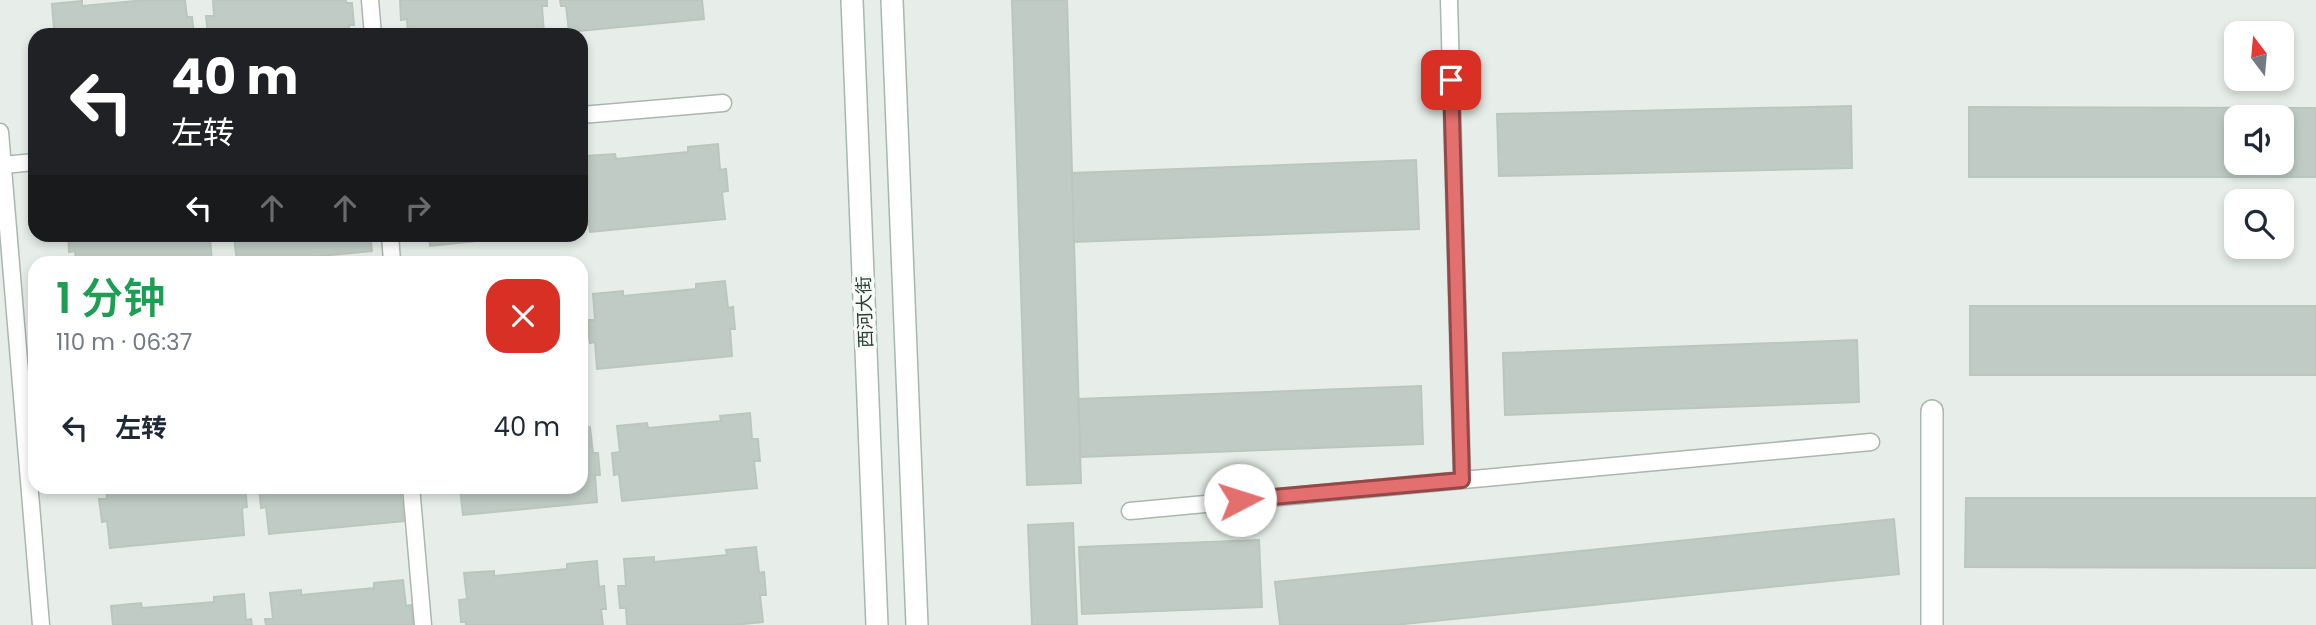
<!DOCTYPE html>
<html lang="zh">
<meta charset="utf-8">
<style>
:root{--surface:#fff;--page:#f2f2f3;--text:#1f2937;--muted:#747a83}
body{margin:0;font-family:Poppins,"Noto Sans SC",sans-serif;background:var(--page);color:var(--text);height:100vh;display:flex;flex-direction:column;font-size:26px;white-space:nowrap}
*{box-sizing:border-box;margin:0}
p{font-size:23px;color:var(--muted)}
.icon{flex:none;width:38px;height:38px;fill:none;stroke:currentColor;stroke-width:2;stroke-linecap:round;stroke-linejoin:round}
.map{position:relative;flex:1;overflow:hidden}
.side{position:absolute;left:28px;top:256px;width:560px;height:238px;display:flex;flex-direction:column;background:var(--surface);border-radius:21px;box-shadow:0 4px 10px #0003}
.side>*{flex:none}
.hud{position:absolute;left:28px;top:28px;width:560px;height:214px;border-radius:21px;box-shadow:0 4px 10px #0003;background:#202124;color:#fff;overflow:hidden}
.needle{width:46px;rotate:344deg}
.fabs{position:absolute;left:2224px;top:21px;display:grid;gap:14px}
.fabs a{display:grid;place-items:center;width:70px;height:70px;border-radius:14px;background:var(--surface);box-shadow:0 4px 10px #0003;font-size:35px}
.pin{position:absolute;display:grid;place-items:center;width:60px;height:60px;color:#fff;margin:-30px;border-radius:14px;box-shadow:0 4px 10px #0006}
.me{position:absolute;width:77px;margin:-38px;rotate:85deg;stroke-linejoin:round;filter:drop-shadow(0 0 5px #0008)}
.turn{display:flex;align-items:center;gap:24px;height:147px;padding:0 28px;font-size:32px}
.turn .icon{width:91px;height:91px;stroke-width:2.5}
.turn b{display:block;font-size:49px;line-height:60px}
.lanes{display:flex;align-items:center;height:66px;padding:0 28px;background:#0003;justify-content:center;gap:35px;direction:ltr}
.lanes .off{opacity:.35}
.round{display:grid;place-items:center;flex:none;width:74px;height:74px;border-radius:21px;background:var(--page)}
.headline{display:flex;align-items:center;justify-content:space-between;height:119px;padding:0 28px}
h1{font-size:42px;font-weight:600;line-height:52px;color:#1e9e55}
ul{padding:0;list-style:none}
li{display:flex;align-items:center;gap:21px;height:105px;padding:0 28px}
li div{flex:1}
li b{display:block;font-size:26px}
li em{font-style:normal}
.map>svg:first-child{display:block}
.building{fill:#bfcbc4;stroke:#bac7be;stroke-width:2;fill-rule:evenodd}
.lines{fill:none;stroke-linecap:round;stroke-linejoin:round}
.lane-casing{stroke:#aab6ae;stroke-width:19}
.street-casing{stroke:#aab6ae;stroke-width:24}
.secondary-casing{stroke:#a6b8ae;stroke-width:24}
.lane{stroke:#fff;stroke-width:16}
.street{stroke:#fff;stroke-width:21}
.secondary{stroke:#fff;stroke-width:21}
.route-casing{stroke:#944848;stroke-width:18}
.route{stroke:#e46f6f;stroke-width:12}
.labels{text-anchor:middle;stroke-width:7;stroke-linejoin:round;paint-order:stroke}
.street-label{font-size:18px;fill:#273f32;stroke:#f7faf8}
</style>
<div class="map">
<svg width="2316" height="625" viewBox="0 0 2316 625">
<rect width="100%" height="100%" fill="#e7eee9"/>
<path class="building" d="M146,0h39l2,17h5l2,18h-147v-5h7l-2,-26 30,-3v5z
M213,0h133v3h6l2,22h-5v10h-141l-2,-19h8z
M400,0h147v6h-5l2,27 -136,2 -1,-16 -6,1z
M560,0h142l2,19 -135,13 -3,-26h-5z
M1012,0h55l14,483 -54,2z
M1851,106l1,62 -353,8 -2,-62z
M1969,107l347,1v69h-347zM2236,117h46v46h-46z
M718,144l2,26 6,-1 2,22 -6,1 3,27 -135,13 -3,-28 -5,1 -1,-10v-12h7l-3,-27 30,-2 1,5 72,-7v-5z
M1416,160l3,69 -345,13 -2,-69z
M68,234h147l1,4 -6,1 2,23h-136l-1,-11 -6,1z
M229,234h141l2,17 -114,11h-21l-3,-25 -5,1z
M429,234h115l-114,12z
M725,281l3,27 5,-1 2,22h-5l2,27 -135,13 -2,-27 -5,1 -3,-23h8l-2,-26 30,-3v5l73,-7v-5z
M1970,306h346v69h-346z
M1857,340l2,62 -354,13 -2,-62z
M1421,386l2,58 -342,13 -3,-58z
M750,413l2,26h6l2,22h-6l3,27 -135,13 -3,-27 -5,1 -2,-22 8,-1 -3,-26 30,-3 1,5 73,-7 -1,-5z
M590,427l3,26h5l2,22h-5l2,27 -134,13 -3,-27 -6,1v-3h127v-58z
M106,486h139l2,21 -5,1 2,27 -134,13 -3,-27 -5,1 -3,-23h8z
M259,486h147l1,7 -6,1 3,27 -135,13 -3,-27 -5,1z
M1966,498h350v70l-351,-1z
M1894,519l5,55 -505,51h-114l-5,-43z
M1073,523l4,102h-45l-4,-100z
M1259,540l3,67 -180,7 -3,-67z
M756,547l3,26 5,-1 2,23h-6l3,27 -30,3h-106l-1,-17h-6l-2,-22h8l-2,-27 30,-2v5l73,-7 -1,-5z
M597,561l2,26 5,-1 2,23h-5l2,16h-137v-3h-5l-2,-22 8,-1 -3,-26 30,-2v5l73,-7v-5z
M403,580l3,26 5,-1 2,20h-147l-1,-6h8l-3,-26 31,-3v5l73,-7v-5z
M244,594l2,26 5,-1 1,6h-139l-2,-19 30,-3 1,5 72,-6v-5z"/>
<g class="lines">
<g class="lane-casing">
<path id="lane" d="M370,0l3,35
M1449,0l13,480
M581,115l142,-12
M0,132l41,493
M3,165l32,-3
M390,234l2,28
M411,486l12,139
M1130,511l741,-69"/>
</g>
<g class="street-casing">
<path id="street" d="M1932,625v-214"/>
</g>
<g class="secondary-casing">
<path id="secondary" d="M852,0l25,625
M892,0l25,625"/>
</g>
<use href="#lane" class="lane"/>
<use href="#street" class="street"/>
<use href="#secondary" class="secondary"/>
</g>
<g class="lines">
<g class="route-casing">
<path id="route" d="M1240,500l222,-20 -11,-400"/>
</g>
<use href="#route" class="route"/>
</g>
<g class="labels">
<g class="street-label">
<text transform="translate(865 312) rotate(-92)" y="6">西河大街</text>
</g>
</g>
</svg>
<div class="fabs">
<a><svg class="needle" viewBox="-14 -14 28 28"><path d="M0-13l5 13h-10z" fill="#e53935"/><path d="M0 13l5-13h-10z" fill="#747a83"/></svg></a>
<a><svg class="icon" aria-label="sound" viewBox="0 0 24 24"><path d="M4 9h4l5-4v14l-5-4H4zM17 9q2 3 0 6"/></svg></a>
<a><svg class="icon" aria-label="search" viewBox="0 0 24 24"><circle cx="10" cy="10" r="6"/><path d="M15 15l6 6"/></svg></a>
</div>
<div class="pin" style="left:1451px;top:80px;background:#d93025"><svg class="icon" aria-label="arrive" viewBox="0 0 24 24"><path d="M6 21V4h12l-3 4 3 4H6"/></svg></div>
<svg class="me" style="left:1240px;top:500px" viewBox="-20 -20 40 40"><circle r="19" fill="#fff"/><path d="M0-13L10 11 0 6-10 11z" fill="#e46f6f"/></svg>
<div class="hud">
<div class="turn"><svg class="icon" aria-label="left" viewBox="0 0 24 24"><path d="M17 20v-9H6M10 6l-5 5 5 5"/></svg><div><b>40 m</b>左转</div></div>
<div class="lanes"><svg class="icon" aria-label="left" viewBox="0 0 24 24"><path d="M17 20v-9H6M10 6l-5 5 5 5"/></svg><svg class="icon off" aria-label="ahead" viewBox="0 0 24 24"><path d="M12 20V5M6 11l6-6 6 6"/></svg><svg class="icon off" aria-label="ahead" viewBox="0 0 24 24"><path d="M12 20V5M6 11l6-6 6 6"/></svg><svg class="icon off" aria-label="right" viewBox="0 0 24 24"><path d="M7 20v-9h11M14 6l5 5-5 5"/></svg></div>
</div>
<section class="side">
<div class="headline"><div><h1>1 分钟</h1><p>110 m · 06:37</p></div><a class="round" style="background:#d93025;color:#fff"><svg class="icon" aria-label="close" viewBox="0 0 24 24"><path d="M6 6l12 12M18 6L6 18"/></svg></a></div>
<ul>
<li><svg class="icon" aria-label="left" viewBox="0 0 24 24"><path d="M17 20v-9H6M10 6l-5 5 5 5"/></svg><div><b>左转</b></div><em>40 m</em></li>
</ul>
</section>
</div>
